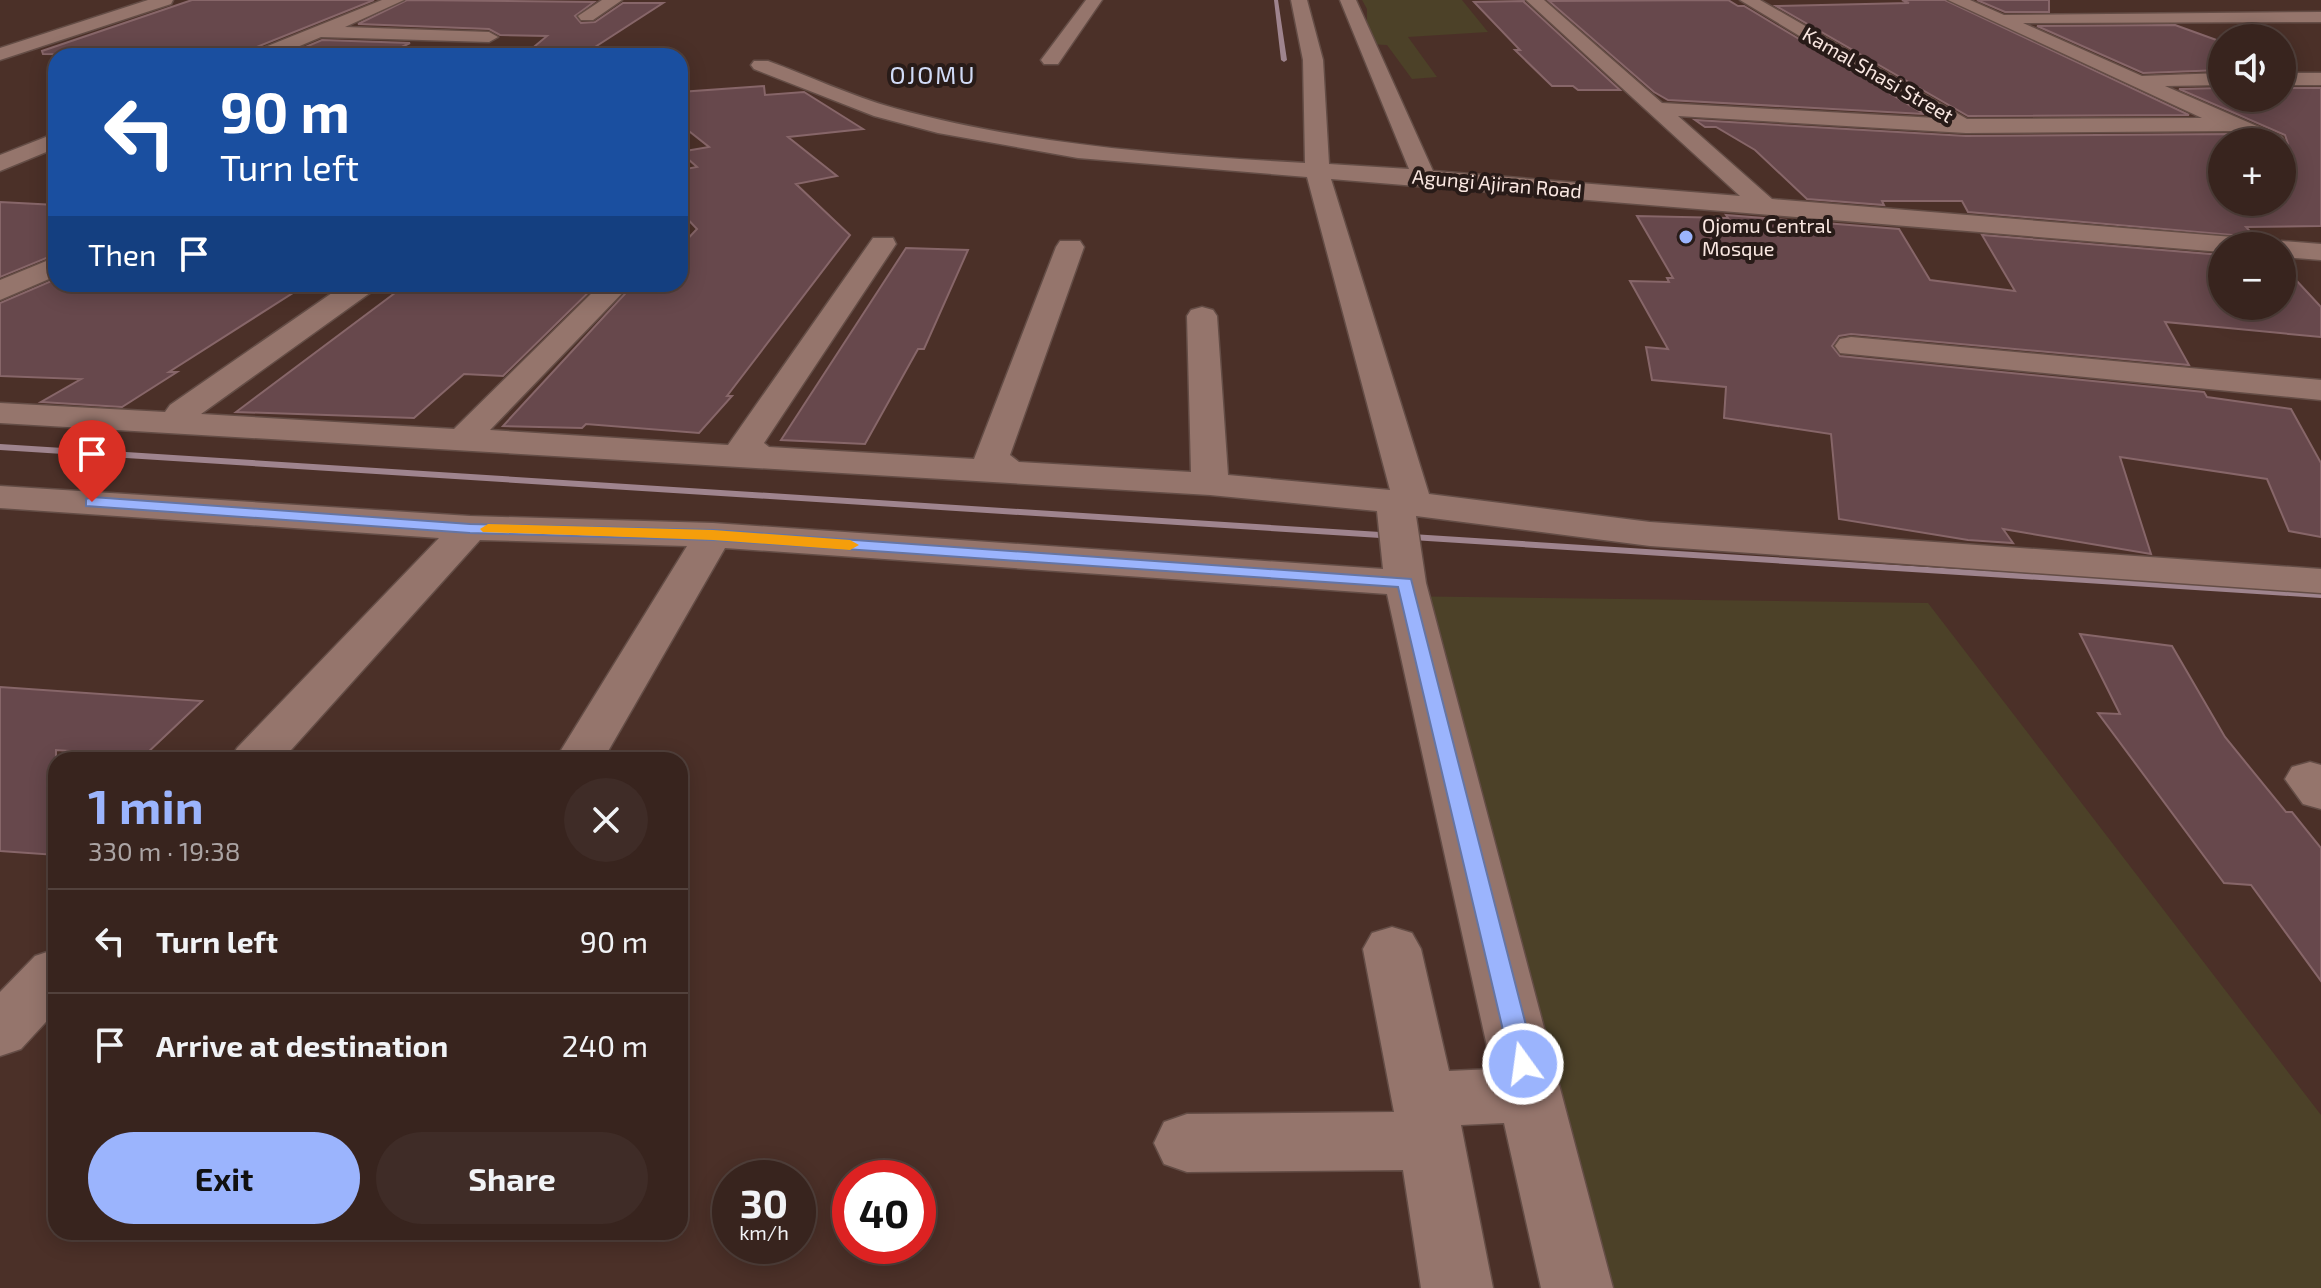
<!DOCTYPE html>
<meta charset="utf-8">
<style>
:root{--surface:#38241e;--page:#3f2c27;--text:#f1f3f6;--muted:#aba4a4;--line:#52413c;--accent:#9bb4fd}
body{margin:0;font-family:"Exo 2",sans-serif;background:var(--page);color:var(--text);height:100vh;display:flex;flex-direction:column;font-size:30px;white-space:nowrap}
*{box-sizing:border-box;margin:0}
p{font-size:26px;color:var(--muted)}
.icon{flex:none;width:44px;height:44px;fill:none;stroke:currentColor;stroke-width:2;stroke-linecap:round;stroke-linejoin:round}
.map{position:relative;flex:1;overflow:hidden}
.side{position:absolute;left:48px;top:752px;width:640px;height:488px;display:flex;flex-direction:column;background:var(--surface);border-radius:24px;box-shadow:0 4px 20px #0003,0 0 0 2px var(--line)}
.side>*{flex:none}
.banner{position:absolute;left:48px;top:48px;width:640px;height:244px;border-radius:24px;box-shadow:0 4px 20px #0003,0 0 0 2px var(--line);background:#1a4fa0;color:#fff;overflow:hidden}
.tools{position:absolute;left:2208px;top:24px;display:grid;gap:16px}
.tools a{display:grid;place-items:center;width:88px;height:88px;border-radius:50%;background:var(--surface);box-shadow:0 4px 20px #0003,0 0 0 2px var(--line);font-size:40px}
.speed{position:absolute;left:712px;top:1160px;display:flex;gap:16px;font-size:40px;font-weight:700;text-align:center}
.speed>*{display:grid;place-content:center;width:104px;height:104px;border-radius:50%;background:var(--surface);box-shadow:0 4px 20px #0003,0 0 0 2px var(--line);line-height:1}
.speed small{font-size:20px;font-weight:400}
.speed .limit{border:12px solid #d22;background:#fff;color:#111}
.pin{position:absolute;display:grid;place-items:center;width:68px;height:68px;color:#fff;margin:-82px -34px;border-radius:50% 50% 50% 0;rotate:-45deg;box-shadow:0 0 8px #0007}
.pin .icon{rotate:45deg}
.me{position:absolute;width:88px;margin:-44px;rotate:346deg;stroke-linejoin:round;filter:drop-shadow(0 0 6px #0008)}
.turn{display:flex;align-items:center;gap:28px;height:168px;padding:0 40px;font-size:36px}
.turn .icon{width:104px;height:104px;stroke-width:2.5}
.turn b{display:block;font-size:56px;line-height:68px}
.then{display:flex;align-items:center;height:76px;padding:0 40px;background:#0003;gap:16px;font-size:30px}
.round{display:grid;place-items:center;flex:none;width:84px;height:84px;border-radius:42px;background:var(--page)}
.head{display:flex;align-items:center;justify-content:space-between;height:136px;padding:0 40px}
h1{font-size:48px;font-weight:700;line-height:60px;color:var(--accent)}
.primary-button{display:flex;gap:16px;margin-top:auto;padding:16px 40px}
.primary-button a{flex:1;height:92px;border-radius:48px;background:var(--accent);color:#111;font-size:32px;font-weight:700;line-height:92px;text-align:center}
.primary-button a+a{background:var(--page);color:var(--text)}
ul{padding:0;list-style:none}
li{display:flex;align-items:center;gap:24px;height:104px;padding:0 40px;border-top:2px solid var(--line)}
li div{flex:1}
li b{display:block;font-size:30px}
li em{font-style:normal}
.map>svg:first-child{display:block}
.green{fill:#4c4128}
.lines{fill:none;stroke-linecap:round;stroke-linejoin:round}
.stream{fill:#9f848e;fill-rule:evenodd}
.building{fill:#67484c;stroke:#876669;stroke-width:2}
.minor-casing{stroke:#644d46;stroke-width:3}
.minor{fill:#95756c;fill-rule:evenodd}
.route{fill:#9bb4fd;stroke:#6575a4;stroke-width:2}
.slow{fill:#f59e0b}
.poi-dot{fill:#9bb4fd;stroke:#281b18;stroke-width:3}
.labels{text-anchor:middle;stroke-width:8;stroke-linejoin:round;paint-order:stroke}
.far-street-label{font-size:20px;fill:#f9e7e1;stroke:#281b18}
.far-poi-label{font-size:20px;fill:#f9e7e1;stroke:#281b18;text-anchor:start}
.far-quarter-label{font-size:24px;letter-spacing:2px;fill:#d1dbf7;stroke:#281b18}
</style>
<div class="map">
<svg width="2321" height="1288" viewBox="0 0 2321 1288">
<rect width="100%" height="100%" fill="#4b3028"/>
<path class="green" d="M1362,0h100l26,32 -80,5 29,40 -25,2 -25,-34 -20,-1v-35z
M1387,596l541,7 393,512v173h-762z"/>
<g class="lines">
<path class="stream" d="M1274,0h4l9,60 -3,2 -3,-2z
M0,444l2321,148v6l-2321,-148z"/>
</g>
<path class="building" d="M192,0h182l-122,49 -4,7 -205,-2 -1,-3z
M407,0l187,2 -19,14 6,7 14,-1 28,-19h40l-82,53h-58l24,-20 -47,-1 -11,-6 -131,-5z
M1728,0l10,6h6l180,108 -256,-14 -14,-8 -105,-91z
M1902,0h43l244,115 -221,1 -192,-110 133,-3z
M1977,0h72v12h-44z
M1524,1v1l96,88h-42l-5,-4h-21l-37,-36h5l-46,-48z
M2175,25l47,17v28l-79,3 -106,-47z
M322,40l88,3 -27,13h-99z
M764,86l1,9 39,-3 59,37 -75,8 49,39 -41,8 54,51 -123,161h5l-33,37 -113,-9 -4,4 -79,-2 131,-142h46v-37l17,-18 -17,-18v-41l17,-3 -17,-15 29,-5 -29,-23v-32z
M2222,88v10h60v-10h39v138l-75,1 9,10 -287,-25 -6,-11h-80l2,4 -77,-6 -52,-49 -39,-23h-11l-10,-7 271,16 263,-2 19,8h-26v60h60v-52l6,-6 -3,-9 -106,-46z
M0,202l56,3v49l-56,23z
M1726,215l173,14 31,51 85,11 -33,-56 240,20v51h60v-41l39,42v30l-156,-15 24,43 -338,-31 -12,2 -7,10 8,10 364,36 3,5 84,12 30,54v74l-32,-6 -22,-52 -147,-22 31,97 -148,-25 10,14 -45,-3 -129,-21 -8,-85 -107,-16 2,-31 -74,-7 -6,-33 22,2 -38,-68 39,1 -2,-4h6l-36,-62 91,2z
M906,248l62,2 -44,99h-6l-53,95 -84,-4z
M56,279v5h251l-138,88h8l-55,35 -81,-5 40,-23 -81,-3v-73z
M407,284h190l-94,92 -39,-2 -50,44 -178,-6z
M2080,634l92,12 53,91 61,75h6l29,36v133l-70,-96 -27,-2 -126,-170 22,1z
M0,687l202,14 -58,55 -88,-6v105l-56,-4z"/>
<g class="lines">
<g class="minor-casing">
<path id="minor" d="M148,0h25l-2,4 -171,56v-12z
M382,0h22l-59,27 144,5 9,5 -9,5 -168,-5 -45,19h-25l2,-4z
M602,0h20l-29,20h-12l-3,-4z
M1086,0h16l-44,64h-14l-3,-4z
M1291,0h16l16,60 6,104 80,5 -69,-169h16l77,171 307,25 -214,-196h18l118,103 274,15 -196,-118h20l207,119 235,-1 -254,-118h22l34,15 317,-3v10l-298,1 119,53 80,-3v12l-57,1 117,51 3,5 -3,5v-5h-27l-25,-11 -264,2 -288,-17 94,83 473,39 10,2 4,6h-37v6l-891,-73 98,315 221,28 671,47v24l-671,-47 -234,-30 10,67 187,705h-72l-37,-165 -43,2 32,163h-72l-18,-118 -216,2 -23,-8 -10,-21 10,-21 23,-8 207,-2 -31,-163 9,-16 20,-6 20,6 9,16 28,122 43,-2 -105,-475 -662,-46 -122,212h-48l132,-214 -207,-6 -198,220h-52l7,-12 202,-210 -439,-30v-22l470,30 243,7 670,46 -6,-58 -167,-16 -1210,-72v-20l165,9 5,-7 175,-121h33l-4,6 -173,124 253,15 147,-145h30l-141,146 238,15 145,-207h20l3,6 -132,199 5,4 205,12 82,-212 4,-6h20l4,6 -74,208 9,7 172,10 -4,-156 4,-6 11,-3 11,3 4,6 11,159 162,15 -83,-313 -229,-19 -140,-25 -64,-17 -120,-47 -3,-4 3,-4h14c41,15 83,35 126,47 133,37 274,47 411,55l-2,-103z
M2282,73h39v12h-39z
M56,133v15l-56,23v-16z
M2282,241l39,3v16l-39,-3v-11h-12z
M56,257v19l-56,24v-20z
M1851,337l470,43v20l-481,-47 -5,-7 5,-7z
M2310,762l11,3v44l-18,-5 -18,-25 7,-12z
M56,949v62l-35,38 -21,7v-64l35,-36z"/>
</g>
<use href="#minor" class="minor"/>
</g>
<path class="route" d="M92,497l378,27 243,6 698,49 125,485 -4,8 -9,3 -9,-3 -3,-8 -113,-477 -685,-47 -243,-7 -384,-27v-7z"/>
<path class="slow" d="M488,524l225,6 137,10 9,5 -9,5 -137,-10 -230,-8 -3,-3z"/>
<circle class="poi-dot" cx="1686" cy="237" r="8"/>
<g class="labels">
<g class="far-street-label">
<text transform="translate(1878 75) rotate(30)" y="7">Kamal Shasi Street</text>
<text transform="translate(1497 184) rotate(5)" y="7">Agungi Ajiran Road</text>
</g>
<g class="far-poi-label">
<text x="1702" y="233">Ojomu Central<tspan x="1702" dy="23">Mosque</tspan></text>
</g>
<g class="far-quarter-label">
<text x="933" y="84">OJOMU</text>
</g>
</g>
</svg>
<div class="tools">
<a><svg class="icon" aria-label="sound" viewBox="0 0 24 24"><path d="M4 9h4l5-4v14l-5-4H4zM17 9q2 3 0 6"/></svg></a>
<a>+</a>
<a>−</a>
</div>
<div class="speed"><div>30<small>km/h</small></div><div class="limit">40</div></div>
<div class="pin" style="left:92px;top:502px;background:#d93025"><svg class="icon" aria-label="arrive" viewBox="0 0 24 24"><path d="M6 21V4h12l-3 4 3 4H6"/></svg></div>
<svg class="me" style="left:1523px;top:1064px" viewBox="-20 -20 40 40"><circle r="17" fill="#9bb4fd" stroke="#fff" stroke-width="3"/><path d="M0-11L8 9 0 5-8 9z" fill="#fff"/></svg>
<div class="banner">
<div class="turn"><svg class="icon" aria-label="left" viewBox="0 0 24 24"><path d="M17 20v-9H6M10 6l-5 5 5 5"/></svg><div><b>90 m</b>Turn left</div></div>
<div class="then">Then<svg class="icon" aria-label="arrive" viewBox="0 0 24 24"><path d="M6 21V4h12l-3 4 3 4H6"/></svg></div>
</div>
<section class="side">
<div class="head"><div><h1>1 min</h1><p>330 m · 19:38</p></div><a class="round"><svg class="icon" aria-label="close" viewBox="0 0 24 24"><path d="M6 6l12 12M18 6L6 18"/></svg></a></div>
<ul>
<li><svg class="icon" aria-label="left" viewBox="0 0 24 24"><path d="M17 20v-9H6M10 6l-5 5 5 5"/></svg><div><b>Turn left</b></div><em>90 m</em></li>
<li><svg class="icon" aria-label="arrive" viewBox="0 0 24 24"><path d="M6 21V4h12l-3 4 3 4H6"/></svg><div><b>Arrive at destination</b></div><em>240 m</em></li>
</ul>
<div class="primary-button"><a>Exit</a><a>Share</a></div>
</section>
</div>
